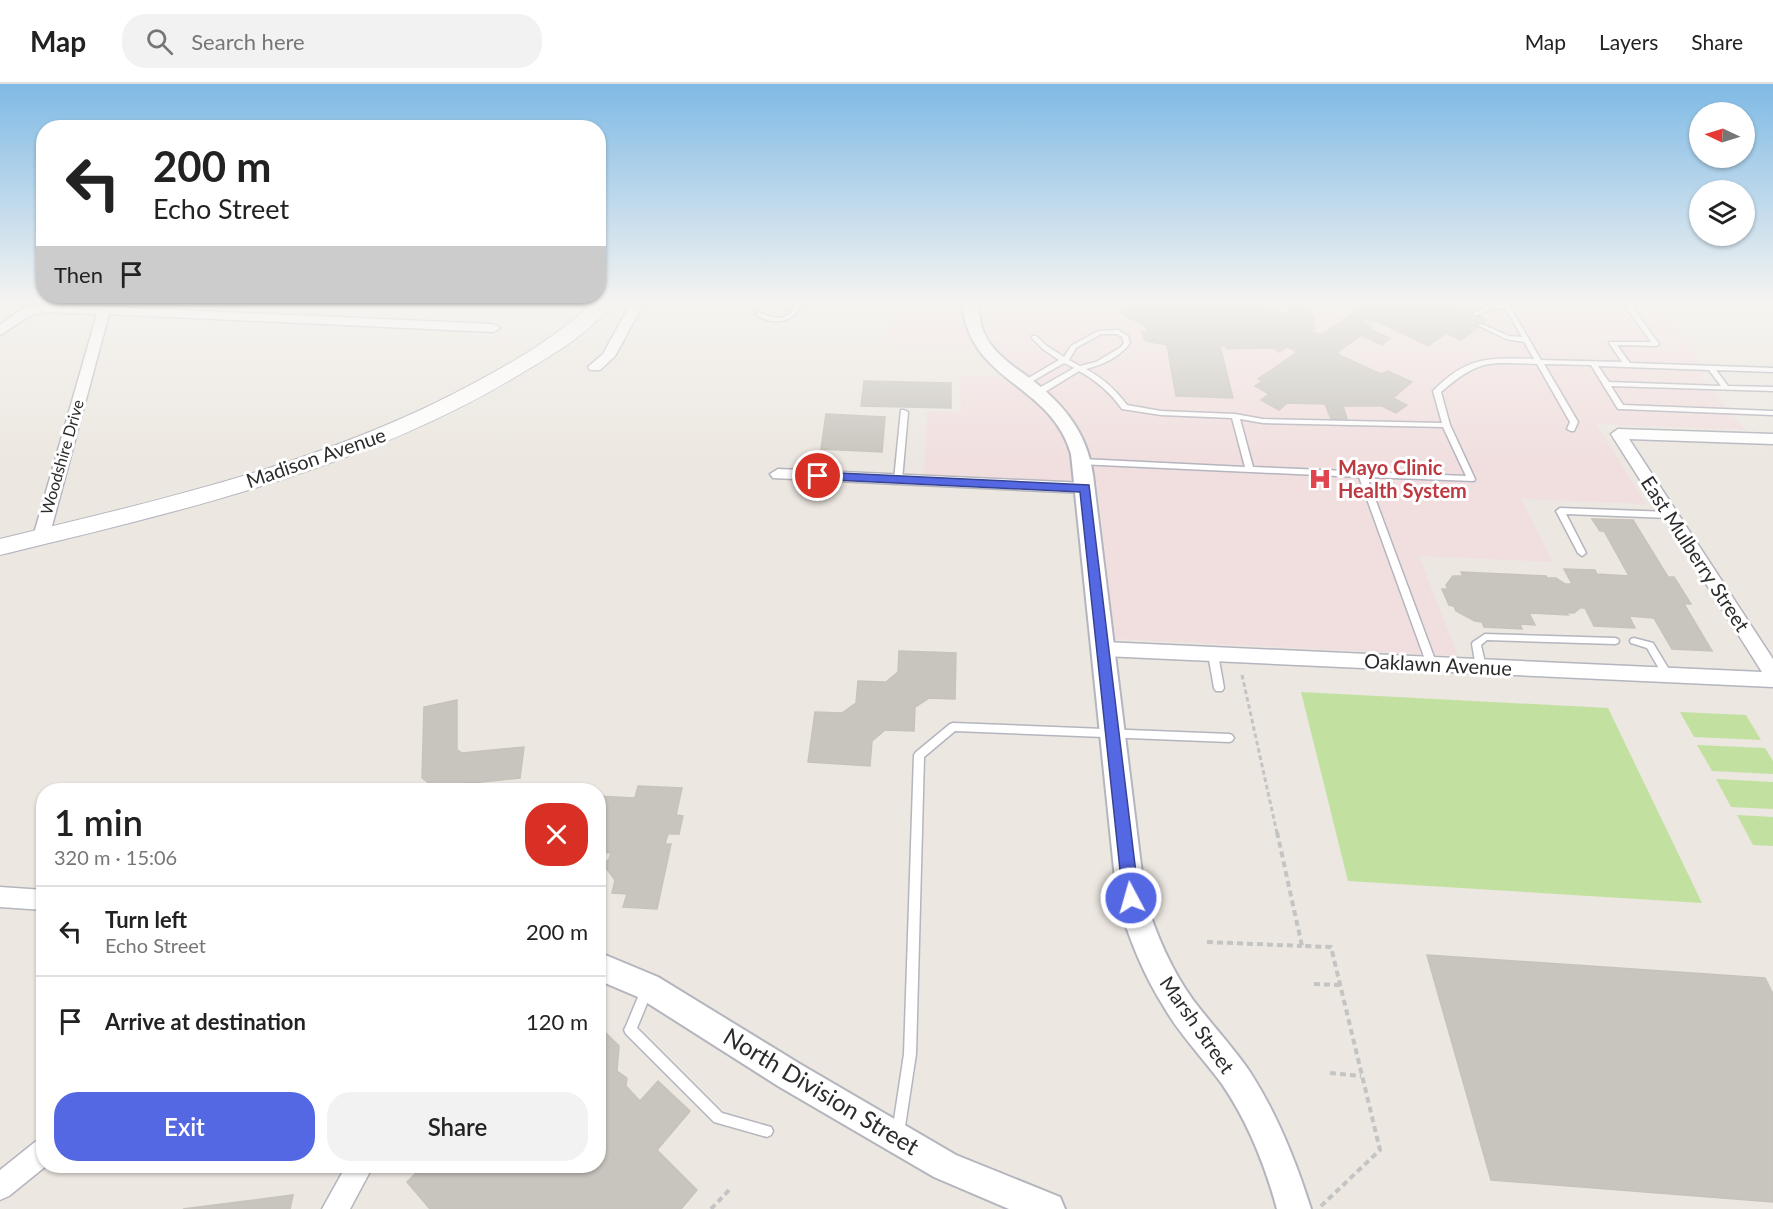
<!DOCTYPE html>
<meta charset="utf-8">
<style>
:root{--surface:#fff;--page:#f2f2f2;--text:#222;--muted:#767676;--line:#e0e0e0;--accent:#5568e4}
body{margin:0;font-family:Lato,sans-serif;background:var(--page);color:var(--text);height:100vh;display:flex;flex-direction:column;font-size:22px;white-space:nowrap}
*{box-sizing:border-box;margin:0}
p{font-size:20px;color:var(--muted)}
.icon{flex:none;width:33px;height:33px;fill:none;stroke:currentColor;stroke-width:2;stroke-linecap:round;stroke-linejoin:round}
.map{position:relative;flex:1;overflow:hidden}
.panel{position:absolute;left:36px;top:699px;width:570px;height:390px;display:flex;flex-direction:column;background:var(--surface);border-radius:24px;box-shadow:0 2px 4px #0004}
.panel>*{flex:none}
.guide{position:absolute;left:36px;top:36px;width:570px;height:183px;border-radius:24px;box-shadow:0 2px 4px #0004;background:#fff;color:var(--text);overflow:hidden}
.needle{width:39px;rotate:274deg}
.buttons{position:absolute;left:1689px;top:18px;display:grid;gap:12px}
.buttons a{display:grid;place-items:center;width:66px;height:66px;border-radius:50%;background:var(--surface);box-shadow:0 2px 4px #0004;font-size:30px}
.pin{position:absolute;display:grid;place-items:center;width:51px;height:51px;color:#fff;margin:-26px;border:3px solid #fff;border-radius:50%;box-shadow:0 2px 6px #0007}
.me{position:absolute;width:66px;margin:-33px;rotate:354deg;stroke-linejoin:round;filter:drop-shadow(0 0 4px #0008)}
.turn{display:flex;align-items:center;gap:21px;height:126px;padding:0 18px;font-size:27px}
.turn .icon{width:78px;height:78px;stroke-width:2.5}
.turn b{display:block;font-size:42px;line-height:51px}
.then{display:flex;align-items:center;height:57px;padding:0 18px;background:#0003;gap:12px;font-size:22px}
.round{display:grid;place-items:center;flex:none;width:63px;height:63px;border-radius:24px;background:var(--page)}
.head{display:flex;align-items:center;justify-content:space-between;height:102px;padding:0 18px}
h1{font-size:36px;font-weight:600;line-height:45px}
.cta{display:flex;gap:12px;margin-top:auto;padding:12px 18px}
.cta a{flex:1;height:69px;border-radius:24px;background:var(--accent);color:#fff;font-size:24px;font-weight:600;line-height:69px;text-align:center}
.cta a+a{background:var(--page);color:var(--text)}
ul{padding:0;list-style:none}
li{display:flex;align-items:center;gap:18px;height:90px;padding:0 18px;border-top:2px solid var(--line)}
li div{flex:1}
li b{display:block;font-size:22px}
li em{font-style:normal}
header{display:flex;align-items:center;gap:36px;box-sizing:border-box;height:84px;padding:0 30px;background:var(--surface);border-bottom:2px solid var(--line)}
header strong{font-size:28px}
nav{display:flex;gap:33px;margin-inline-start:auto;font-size:21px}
.search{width:420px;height:54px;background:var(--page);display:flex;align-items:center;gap:15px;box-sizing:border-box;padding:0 21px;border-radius:24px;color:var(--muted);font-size:22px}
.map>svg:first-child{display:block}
.medical{fill:#f1dfdf}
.pitch{fill:#c2e1a1}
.building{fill:#c8c5be;stroke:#c7c3ba;stroke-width:1.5}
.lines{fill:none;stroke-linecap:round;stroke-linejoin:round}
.service-casing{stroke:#b4b5be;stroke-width:3}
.minor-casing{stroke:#b4b5be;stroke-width:3}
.tertiary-casing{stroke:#b4b5be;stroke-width:4}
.secondary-casing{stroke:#b4b5be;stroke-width:2}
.path-far1{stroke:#c4c4c4;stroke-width:3;stroke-dasharray:4.5 3;stroke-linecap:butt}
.path{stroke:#c4c4c4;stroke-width:4;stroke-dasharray:6 4;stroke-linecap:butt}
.service{fill:#fff;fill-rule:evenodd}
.minor{fill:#fff;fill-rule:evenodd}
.tertiary{fill:#fff;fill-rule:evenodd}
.secondary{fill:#fff;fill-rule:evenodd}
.route{fill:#5568e4;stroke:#374494;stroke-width:1.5}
.labels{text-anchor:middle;stroke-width:6;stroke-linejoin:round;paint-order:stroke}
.far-street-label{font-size:16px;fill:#2c2c2c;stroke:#fff}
.street-label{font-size:20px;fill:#2c2c2c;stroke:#fff}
.health-label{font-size:20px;font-weight:bold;fill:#be3a42;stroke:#fff;text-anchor:start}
.near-street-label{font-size:24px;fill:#2c2c2c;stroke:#fff}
</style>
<header>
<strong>Map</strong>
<div class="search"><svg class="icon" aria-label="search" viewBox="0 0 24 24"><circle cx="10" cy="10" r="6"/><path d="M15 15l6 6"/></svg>Search here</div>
<nav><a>Map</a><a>Layers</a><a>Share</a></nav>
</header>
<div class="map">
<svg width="1773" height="1125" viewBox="0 0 1773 1125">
<rect width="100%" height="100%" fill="#ece7e0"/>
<path class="medical" d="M901,219h754l50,64 -2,11 42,52 -149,-6 50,80 -125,-5 32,63 -134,-6 39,100 -343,-17 -18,-156 -173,-7 3,-65 34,1 -1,-36 54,1 -33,-30 -98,-3z"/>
<path class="pitch" d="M1301,608l307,16 94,195 -354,-22z
M1680,628l66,3 15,25 -67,-3z
M1697,661l68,3 8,13v13l-61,-3z
M1716,695l57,3v27l-42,-2z
M1737,731l36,2v29l-20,-1z"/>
<path class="building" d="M1133,219h129l29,14 -5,-14h22l7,18h-3l3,8h-4v2l10,4 35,-24 -5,-2 8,-6h101l-4,3 31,14 -26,20 -15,-7 -18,13 -53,-26 -3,2 -5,-3 -5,3 10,5 -3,2 21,9 -8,7 -21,-10 -23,17 1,3 42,19 7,-3 24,11 -19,16 14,7 -11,8 -14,-7h-39l4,13h-16l-6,-15 -38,-1 -8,7 -18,-10 8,-6 -14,-8 7,-5 -4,-2 38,-26 -2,-3 -7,-3 -8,5 -6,-4 -47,1 -1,-3h-5l13,52 -57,-2 -9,-51 -21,-4 -5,-9 8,-1 -6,-6 -25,-13z
M864,297l87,2v25l-90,-2z
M826,330l59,3 -3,35 -61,-3z
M1592,435l41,1 35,57h6l17,27h-7l28,47 -40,-2 -18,-31 -25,-2 6,12 -41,-2 -9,-18h-5l-6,5h-8l2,2 -39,-2 6,12 -15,-1 2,5 -38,-2 -2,-5 -7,-1 -19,-10 -2,-5 -5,-1 -7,-16h6l-2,-4 7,-9h10l-2,-4 85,4 1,2h9l9,6h7l-8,-15 31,1 2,4 32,2 -25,-45h-4z
M899,567l57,2 -1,46 -26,-1 -14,9 -1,24 -29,-1 -13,11 -2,25 -62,-4 7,-50 27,1 14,-10 2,-22 28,1 12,-10z
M457,616v50l5,3 62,-6 -4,31 -86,9 -12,-9 2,-71z
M638,702l44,2 -6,27 7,1 -4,18h-11l-3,10h6l-14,65 -34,-2 4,-13 -15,-1 3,-13 -12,-16 6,-5 2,-6 -13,-1v-56l37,2z
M1427,871l338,23 8,16v208l-282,-22z
M598,941l21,21 -2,25 10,7 -1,8 14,15 18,-20 32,30 -33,39 40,40 -16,19h-251l-23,-27 16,-16h175z
M293,1111l-3,14h-107z"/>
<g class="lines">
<g class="service-casing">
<path id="service" d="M796,219h6c-7,20 -31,24 -46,11l3,-2c15,7 30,11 37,-9z
M1502,219h6l33,57 81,2 -13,-19 1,-1h41l-28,-39h7l29,41 -3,2 -39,-1 13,18 143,5v4l-57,-2 12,16 45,1v4l-162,-5 12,19 150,6v4l-152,-6h-3l-27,-44 -47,-1 34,58 -4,9h-3l-4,-2 3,-7 -33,-58c-49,-2 -58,-5 -96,28l9,33 25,54 -1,2 -107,-4 70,188 -2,3h-6l-2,-3 -68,-188 -280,-13 -1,-2 4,-3 163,8 -13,-49 -71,-3 -39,-6c-12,-17 -25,-28 -43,-38l-39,24h-6v-4l40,-23 -10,-5 -38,22h-4l-2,-2 39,-23 -16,-11 -11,-11v-2h4l11,10 17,11 7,-11 27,-15 20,-1 10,6 2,7c-10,14 -28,22 -44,26 17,9 29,20 41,36l34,6 74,3 28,5 179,4 -9,-32c34,-35 56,-33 101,-32l-10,-17 -18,-3 -29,-14 5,-1 27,12 13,1 -17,-29 -13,1 -17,7 -3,-2 17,-8zM1101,250h16l5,3 2,6 -3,4 -25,15 -16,4 -11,-6 7,-12zM1598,282l111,4 12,16 -112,-4zM1240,335l23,4 180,4 23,49 -213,-9z
M901,326h3l4,2 -6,68 -4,3 -4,-3z
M1560,424l110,4 4,3 -4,3 -104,-4 20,39 -4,3 -4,-3 -22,-42z
M1485,550l130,4 3,1 1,2 -1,2 -3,1 -128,-4 -6,5 5,22 -2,3h-6l-2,-3 -4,-23 1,-2z
M1634,554l19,5 20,33 -2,3h-6l-18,-31 -16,-5 -1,-2 1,-2z
M1213,566l3,1 2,3 6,34 -2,3h-6l-2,-3 -6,-34 2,-3z
M953,639l276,11 3,1 2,3 -2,3 -3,1 -274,-11 -31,26 -8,297 -12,79 -2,4 -4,2 -4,-2 -2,-4 12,-79 10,-299 2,-3 34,-28z
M647,899l4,2 2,4 -16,39 85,85 49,14 2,4 -2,4 -4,2 -53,-15 -88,-88 -2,-4 2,-4 17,-41z"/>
</g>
<g class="minor-casing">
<path id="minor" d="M631,219h13l-29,53 -15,14h-10l-2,-3 15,-13z
M46,220l447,20 7,4 -7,4 -384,-18 -60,223 -2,4h-12l-2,-4 64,-223 -51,-2 -15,3 -31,20v-10l22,-16z
M1618,345l155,5v10l-144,-5 144,220v28l-669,-31 -6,-2 -3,-5 3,-5 6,-2 658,30 -151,-238z
M778,385l307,14 6,1 2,4 -2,4 -6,1 -312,-15 -3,-4z
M0,803l44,3v20l-44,-3z
M44,1054v28h2l-37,30 -9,4v-30l35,-28z
M346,1082h27l-23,43h-28z"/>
</g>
<g class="tertiary-casing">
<path id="tertiary" d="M962,219h16c1,11 2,22 7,32 8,17 25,29 39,39 36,26 63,56 69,101l52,423c11,37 26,71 48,102 19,25 40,47 57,72 27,42 46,89 61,137h-34c-12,-44 -29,-87 -55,-125 -19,-26 -42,-49 -58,-77 -21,-33 -36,-71 -47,-109l-46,-444c-21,-72 -101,-70 -109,-151z
M598,868l60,25 142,87 156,91 104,42 5,12h-56l-75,-32 -156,-91 -140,-89 -40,-17z"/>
</g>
<g class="secondary-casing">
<path id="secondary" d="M592,219h20c-21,30 -60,52 -90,70 -160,97 -342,138 -522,182v-16c163,-40 328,-76 476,-157 41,-22 82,-46 116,-79z"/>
</g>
<path class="path-far1" d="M1242,591l35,158"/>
<path class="path" d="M1277,748l25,114 29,1 49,203 -60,57
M1207,858l95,4
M1314,900l26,1
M1330,989l31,3
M711,1125l20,-21"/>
<use href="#service" class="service"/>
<use href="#minor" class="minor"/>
<use href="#tertiary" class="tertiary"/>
<use href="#secondary" class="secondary"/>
</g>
<linearGradient id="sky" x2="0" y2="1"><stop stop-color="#7fbae5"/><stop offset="0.58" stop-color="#f6f4f1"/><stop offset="1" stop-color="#f6f4f1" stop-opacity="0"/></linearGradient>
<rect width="1773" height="377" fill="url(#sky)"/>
<path class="route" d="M818,388l271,13 50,413 -2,6 -6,2 -6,-2 -2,-6 -43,-406 -266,-13 -2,-3z"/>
<defs>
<g id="hospital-bare" transform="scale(1.8)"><path d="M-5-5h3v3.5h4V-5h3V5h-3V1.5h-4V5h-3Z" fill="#e0444e" stroke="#fff" stroke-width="2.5" paint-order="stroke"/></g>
</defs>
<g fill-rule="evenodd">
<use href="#hospital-bare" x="1320" y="395"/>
</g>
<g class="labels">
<g class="far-street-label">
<text transform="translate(62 373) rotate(-74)" y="6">Woodshire Drive</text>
</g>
<g class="street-label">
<text transform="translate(316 374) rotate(-19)" y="7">Madison Avenue</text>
<text transform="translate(1695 470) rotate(57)" y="7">East Mulberry Street</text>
<text transform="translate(1438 581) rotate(3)" y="7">Oaklawn Avenue</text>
<text transform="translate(1197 941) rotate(55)" y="7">Marsh Street</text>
</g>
<g class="health-label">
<text x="1338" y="391">Mayo Clinic<tspan x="1338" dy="23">Health System</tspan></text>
</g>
<g class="near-street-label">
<text transform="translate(821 1008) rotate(31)" y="8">North Division Street</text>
</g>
</g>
</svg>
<div class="buttons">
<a><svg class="needle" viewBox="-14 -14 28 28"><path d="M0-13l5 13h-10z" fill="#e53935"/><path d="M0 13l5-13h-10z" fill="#767676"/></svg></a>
<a><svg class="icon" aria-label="layers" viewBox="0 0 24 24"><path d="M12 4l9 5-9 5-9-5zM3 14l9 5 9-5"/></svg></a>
</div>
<div class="pin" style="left:818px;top:392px;background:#d93025"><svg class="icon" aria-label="arrive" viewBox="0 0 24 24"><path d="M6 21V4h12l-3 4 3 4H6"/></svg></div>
<svg class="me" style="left:1131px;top:814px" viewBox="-20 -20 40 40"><circle r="17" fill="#5568e4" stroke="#fff" stroke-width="3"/><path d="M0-11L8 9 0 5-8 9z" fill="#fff"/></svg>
<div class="guide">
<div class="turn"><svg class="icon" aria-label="left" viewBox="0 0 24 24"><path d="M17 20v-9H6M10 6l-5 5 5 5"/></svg><div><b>200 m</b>Echo Street</div></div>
<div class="then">Then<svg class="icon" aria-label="arrive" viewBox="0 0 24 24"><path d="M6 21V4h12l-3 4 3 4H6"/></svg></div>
</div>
<section class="panel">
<div class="head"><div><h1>1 min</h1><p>320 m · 15:06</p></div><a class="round" style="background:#d93025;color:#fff"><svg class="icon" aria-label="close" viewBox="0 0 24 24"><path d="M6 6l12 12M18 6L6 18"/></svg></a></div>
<ul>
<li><svg class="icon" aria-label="left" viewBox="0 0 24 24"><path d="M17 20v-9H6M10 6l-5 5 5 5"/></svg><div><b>Turn left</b><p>Echo Street</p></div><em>200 m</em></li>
<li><svg class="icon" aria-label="arrive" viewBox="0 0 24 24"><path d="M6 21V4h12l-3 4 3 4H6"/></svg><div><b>Arrive at destination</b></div><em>120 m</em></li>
</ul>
<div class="cta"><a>Exit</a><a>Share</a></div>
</section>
</div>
